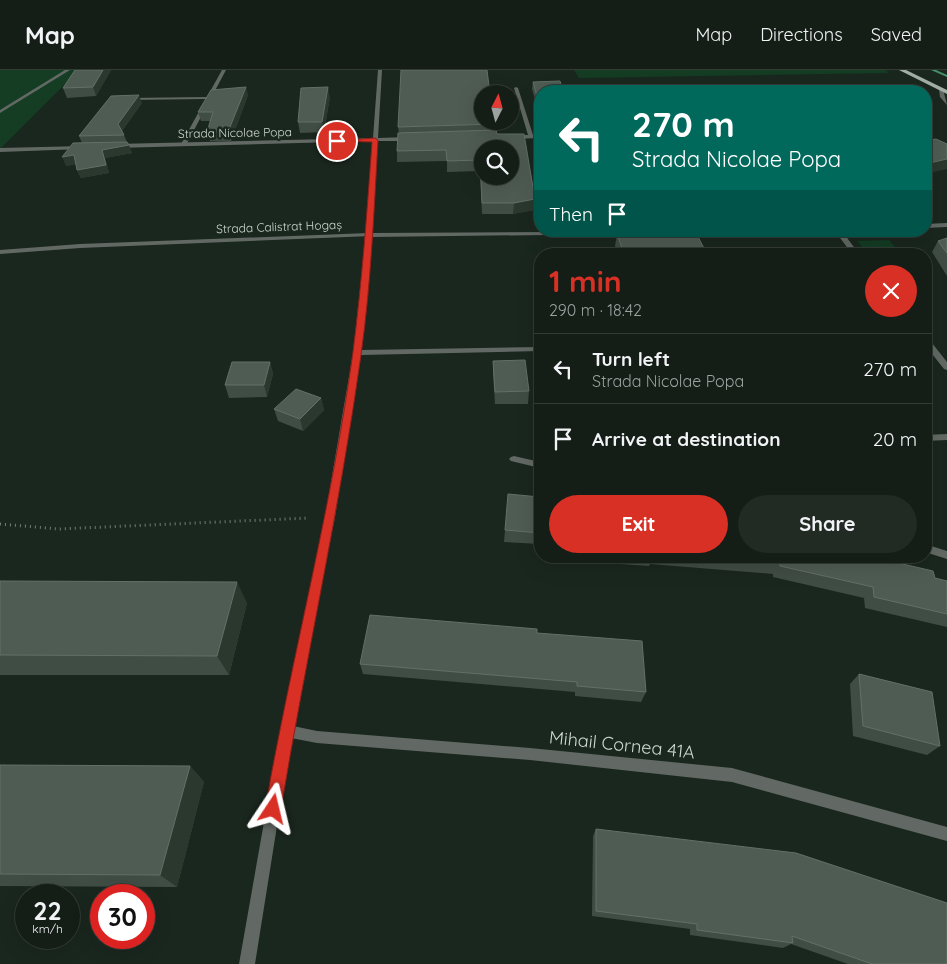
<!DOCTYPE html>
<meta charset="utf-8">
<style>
:root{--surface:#141d16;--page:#212a23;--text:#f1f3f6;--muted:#9da2a1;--line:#333b35;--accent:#d93025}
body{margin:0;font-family:Quicksand,sans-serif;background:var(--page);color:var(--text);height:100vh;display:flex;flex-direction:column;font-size:19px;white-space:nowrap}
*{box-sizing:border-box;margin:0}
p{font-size:16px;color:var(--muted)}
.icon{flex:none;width:28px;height:28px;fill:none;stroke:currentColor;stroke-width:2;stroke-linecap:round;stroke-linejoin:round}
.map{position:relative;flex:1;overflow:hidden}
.drawer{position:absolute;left:534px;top:178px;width:398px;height:315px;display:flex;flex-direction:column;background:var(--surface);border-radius:20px;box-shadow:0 5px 20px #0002,0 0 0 1px var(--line)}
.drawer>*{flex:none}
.guide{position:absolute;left:534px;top:15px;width:398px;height:152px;border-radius:20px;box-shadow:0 5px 20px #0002,0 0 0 1px var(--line);background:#00695c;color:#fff;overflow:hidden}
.needle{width:32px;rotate:6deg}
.buttons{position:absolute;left:474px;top:15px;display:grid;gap:10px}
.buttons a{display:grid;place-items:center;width:45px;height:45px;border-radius:50%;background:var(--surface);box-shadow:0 5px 20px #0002,0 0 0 1px var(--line);font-size:25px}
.speed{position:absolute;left:15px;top:814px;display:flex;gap:10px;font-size:25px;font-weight:700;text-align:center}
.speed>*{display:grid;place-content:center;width:65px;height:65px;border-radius:50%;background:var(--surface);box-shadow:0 5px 20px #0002,0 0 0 1px var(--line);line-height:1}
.speed small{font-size:12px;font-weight:400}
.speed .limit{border:8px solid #d22;background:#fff;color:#111}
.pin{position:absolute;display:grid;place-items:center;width:42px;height:42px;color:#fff;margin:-21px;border:2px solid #fff;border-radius:50%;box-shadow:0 1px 5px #0007}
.me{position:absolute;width:55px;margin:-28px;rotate:10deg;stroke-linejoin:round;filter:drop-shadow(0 0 4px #0008)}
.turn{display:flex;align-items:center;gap:18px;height:105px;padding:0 15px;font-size:22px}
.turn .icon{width:65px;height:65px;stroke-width:2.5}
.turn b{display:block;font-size:35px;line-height:42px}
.then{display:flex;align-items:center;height:48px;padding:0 15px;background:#0003;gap:10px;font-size:19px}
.round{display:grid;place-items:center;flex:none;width:52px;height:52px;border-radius:26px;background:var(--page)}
.head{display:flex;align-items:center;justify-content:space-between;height:85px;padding:0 15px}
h1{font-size:30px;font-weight:700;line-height:38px;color:var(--accent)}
.cta{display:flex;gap:10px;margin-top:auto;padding:10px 15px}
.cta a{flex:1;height:58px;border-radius:30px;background:var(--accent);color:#fff;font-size:20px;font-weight:700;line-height:58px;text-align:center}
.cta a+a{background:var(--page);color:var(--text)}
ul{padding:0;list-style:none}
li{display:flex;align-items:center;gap:15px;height:70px;padding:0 15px;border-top:1px solid var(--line)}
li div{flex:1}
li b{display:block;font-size:19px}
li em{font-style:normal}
header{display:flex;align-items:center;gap:30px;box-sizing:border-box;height:70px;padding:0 25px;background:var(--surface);border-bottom:1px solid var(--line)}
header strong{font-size:24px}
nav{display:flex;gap:28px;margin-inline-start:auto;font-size:18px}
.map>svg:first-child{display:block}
.green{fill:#143d24}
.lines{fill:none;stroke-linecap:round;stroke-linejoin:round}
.stream{fill:#42936b;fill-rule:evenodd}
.path{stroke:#737e76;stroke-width:3;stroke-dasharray:1 4;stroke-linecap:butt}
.service{fill:#626964;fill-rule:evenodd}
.minor{fill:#626964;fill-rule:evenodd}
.primary{fill:#a1afa5;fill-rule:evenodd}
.wall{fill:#404d44}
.shaded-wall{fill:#2a382e}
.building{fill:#4f5c53;stroke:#637067;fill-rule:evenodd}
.route{fill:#d93025;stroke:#8d1f18}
.labels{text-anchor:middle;stroke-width:5;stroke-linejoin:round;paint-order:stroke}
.far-street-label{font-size:12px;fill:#cfd8d1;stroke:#1a271e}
.near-street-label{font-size:18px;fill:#cfd8d1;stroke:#1a271e}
</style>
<header>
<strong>Map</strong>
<nav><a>Map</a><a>Directions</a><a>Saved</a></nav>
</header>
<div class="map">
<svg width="947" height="894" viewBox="0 0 947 894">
<rect width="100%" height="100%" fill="#1a271e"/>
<path class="green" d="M0,0h79l-79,79z
M574,0h311l4,3 -310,5z
M889,170l12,14h-33l-11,-13z"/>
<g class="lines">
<path class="stream" d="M931,0h5l11,5v2z"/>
<path class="path" d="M0,454l59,5 250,-11"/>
<path class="service" d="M222,0h4l-40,75 -5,-1 25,-45 -79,1 -2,-1 2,-1 80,-1z
M941,18l2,1 4,16 -7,-8 -1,-8z
M369,163l3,2 -1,1 -291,12 -80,6v-4l80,-6z
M947,364v6l-22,1v-6z"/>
<path class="minor" d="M65,0h5l-70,43v-3z
M378,0h4l-4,68 31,-1 3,2 -3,2h-31l-6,92 340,-2 -3,2 -337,4 -11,113 179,-3v4l-179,4 -26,162 -42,209 24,5 213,17 202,20 215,59v14l-215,-59 -202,-22 -213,-17 -26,-5 -36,226h-16l41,-233 45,-214 28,-164 13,-118 7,-94 -257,7 -3,-2 3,-2 257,-6z
M516,17l2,1 15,47 7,-1v4l-29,1 -3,-2 3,-2h17l-14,-47z
M84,76l1,1 -3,2 -82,3v-4z
M947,153v4l-22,1v-4z
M835,161h7l17,23h-7z
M925,268h3l19,24v8l-3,-1 -19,-24z
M514,386l26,6v6l-29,-7 -2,-2 2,-2z
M925,474l22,7v8l-22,-7z"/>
<path class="primary" d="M899,0h7l41,20v4z"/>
</g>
<path class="wall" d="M75,0h36l-15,26 -29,2 -4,-10z
M533,12l7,9v26l-8,-28z
M248,25l-17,46h-21l-3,-9 4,-11h-10l-3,-9z
M330,27l-6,35 -24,1 -2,-11z
M142,33l-20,28 10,22 -27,5 4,15 -28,5 -4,-8 -1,-6 -10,2 16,-23 -3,-7z
M495,54v7l2,3 38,65 -1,11 -21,4h-31l-2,-43 -33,1v-11l-50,1v-11l2,-18 -1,-6z
M617,164l90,20h-89l-3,-8z
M947,168v38l-15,-24 6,-11z
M493,291l36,30 -1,13h-33l-2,-31z
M270,292l3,12 -6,23 -38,1 -4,-13z
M321,328l3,12 -21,21 -25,-10 -4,-12z
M540,427v47l-36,-2 1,-12z
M592,486h276l67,22 12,3v46l-82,-19 -1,-10 -91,-21v-3l-123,-10 -1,2 -57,-4z
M0,511l247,22 -18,72h-229z
M537,563l109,59 -5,10 -66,-6v-4l-212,-18 -3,-10z
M859,604l81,72 -13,9 -74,-19 -3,-52z
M0,695l190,1 14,16 -27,105 -177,-1z
M596,759l351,135h-99l-57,-20 -8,4 -93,-13v-6l-98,-13 1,-80z"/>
<path class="shaded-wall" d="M103,0h8l-15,26 -3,-9z
M246,17l2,8 -17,46 -3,-9z
M328,17l2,10 -6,35 -2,-10z
M139,25l3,8 -21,29 -3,-8z
M129,75l3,8 -27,5 4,15 -28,5 -4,-8 25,-20z
M74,85l4,9 -12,2 -4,-9z
M947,89v10l-22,5v-10z
M535,129l-1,11 -21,4 1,-11z
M270,292l3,12 -6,23 -3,-12z
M321,328l3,12 -21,21 -3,-12z
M237,512l10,21 -18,72 -12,-19z
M190,696l14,16 -27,105 -17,-12z"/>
<path class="building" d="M75,0h28l-10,17 -30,1z
M401,0h86l3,24h-8v27h13v3l-97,3z
M560,11l3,10h-23v16l-7,-25z
M246,17l-18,45h-21l6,-20h-15l13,-22z
M328,17l-6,35h-24l3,-34z
M139,25l-21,29 6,11 -45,1 32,-40z
M496,60l1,4h27l11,65 -21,4h-32l-2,-43 -33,1 -1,-11 -49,1 1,-18zM482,79h28v27h-28z
M936,69l11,5v15l-22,5v-23z
M127,72l2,3 -27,5 4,15 -29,5 -3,-15 -12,2 11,-14z
M695,161l12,23h-83l-7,-20z
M947,168v15l-9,-12z
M525,290l4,31 -34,1 -2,-31z
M232,292h38l-6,23h-39z
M296,319l25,9 -21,21 -26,-10z
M508,424l32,3v36l-35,-3z
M701,486h167l65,15 2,7 12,3v33l-73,-17 -1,-10 -93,-21v-4z
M0,511l237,1 -20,74 -217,-1z
M370,545l167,14v4l105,8 4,51 -69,-6v-4l-217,-18z
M859,604l73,18 8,54 -77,-20z
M0,695l190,1 -30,109 -160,-1z
M596,759l200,24 151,50v61h-75l-80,-28 1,7 -96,-13v-6l-101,-13z"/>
<path class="route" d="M375,68l3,2c-4,71 -7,144 -17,215 -21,152 -55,302 -80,454l-2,5 -6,2 -5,-2 -3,-5c27,-153 67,-303 88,-457 9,-70 14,-140 19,-210l-38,-1z"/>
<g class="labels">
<g class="far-street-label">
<text transform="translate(235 63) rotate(-1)" y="4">Strada Nicolae Popa</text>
<text transform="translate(279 157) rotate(-2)" y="4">Strada Calistrat Hogaș</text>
</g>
<g class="near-street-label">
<text transform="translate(622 675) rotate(6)" y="6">Mihail Cornea 41A</text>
</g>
</g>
</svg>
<div class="buttons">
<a><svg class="needle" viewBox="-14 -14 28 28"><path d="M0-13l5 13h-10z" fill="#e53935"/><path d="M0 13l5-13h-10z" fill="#9da2a1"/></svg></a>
<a><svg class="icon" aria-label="search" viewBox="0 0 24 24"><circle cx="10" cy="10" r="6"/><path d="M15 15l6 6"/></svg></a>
</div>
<div class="speed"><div>22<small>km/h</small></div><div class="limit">30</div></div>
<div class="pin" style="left:337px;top:71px;background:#d93025"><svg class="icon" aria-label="arrive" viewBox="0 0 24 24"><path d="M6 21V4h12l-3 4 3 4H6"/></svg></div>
<svg class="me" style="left:273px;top:739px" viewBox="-20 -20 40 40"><path d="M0-17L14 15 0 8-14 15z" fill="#d93025" stroke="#fff" stroke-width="4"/></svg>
<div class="guide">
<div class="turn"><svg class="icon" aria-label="left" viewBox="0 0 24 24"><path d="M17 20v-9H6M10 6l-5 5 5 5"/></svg><div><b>270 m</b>Strada Nicolae Popa</div></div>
<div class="then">Then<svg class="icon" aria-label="arrive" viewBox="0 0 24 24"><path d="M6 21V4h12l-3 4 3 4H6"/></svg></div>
</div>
<section class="drawer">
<div class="head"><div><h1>1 min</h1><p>290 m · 18:42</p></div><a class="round" style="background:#d93025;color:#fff"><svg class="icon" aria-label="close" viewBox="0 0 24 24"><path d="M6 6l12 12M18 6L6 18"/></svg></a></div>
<ul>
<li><svg class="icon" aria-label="left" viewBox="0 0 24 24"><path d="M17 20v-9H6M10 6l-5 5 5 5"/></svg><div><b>Turn left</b><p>Strada Nicolae Popa</p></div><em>270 m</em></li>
<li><svg class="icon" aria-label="arrive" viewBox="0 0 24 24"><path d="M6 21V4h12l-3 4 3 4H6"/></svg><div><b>Arrive at destination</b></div><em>20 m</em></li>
</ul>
<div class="cta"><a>Exit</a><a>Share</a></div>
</section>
</div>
